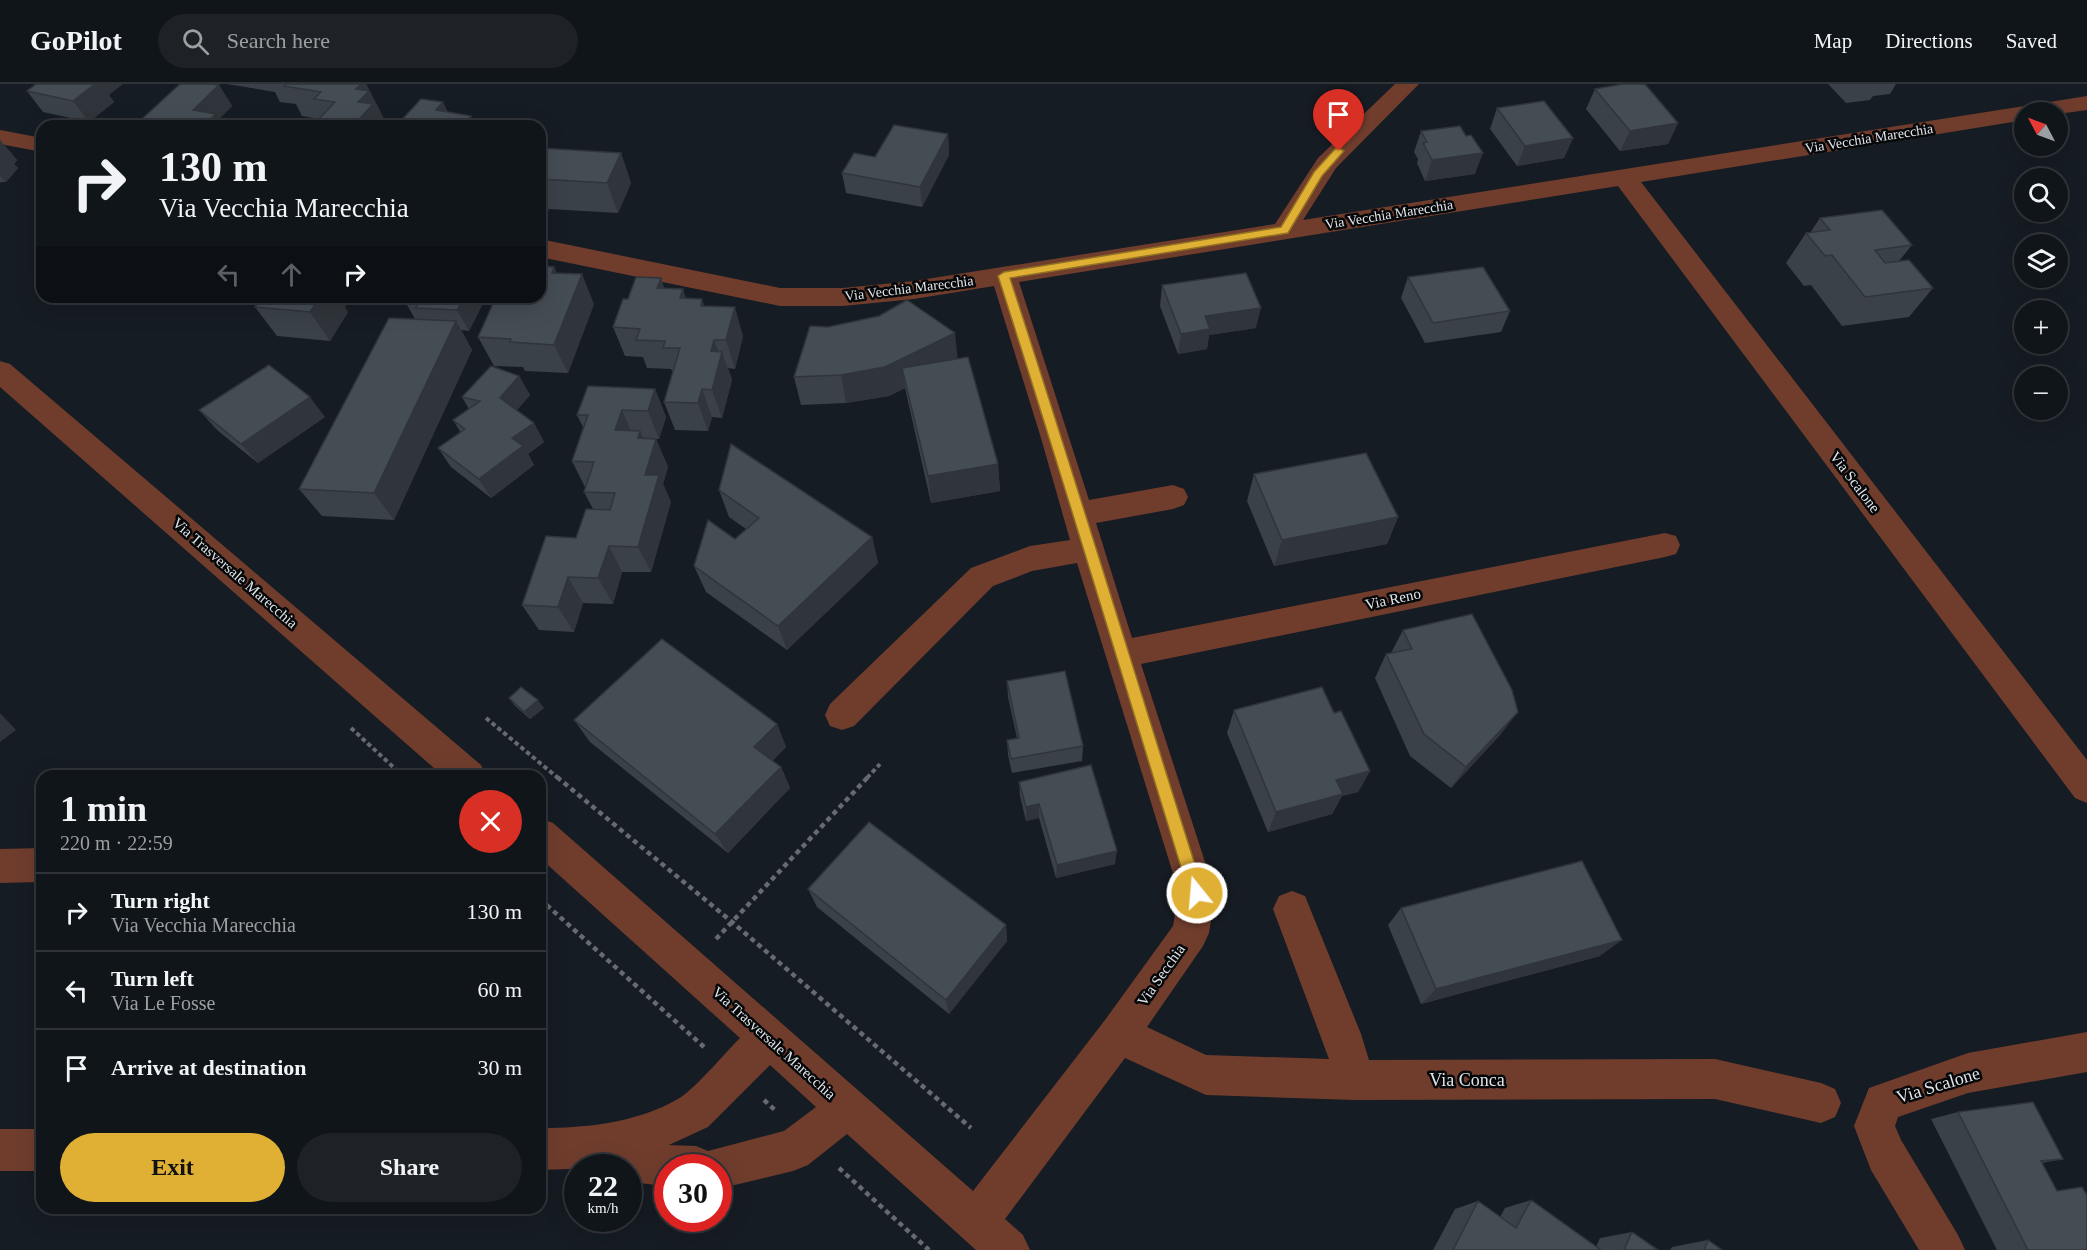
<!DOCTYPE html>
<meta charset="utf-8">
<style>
:root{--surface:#10151a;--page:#1e2227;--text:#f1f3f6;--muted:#9c9fa2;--line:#303439;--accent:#e0b034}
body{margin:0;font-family:"Times New Roman",serif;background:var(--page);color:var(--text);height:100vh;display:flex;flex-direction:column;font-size:22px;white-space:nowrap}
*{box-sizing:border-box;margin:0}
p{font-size:20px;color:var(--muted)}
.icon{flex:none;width:33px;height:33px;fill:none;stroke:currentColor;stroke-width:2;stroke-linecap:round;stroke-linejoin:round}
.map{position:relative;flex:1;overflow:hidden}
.drawer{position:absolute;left:36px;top:686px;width:510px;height:444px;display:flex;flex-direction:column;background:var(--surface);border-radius:18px;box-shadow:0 6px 24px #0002,0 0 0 2px var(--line)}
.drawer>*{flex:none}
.guide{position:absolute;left:36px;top:36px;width:510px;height:183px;border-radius:18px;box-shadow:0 6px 24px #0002,0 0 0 2px var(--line);background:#10151a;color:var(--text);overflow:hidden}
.needle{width:39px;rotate:311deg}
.tools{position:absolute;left:2014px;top:18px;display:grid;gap:12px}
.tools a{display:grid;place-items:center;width:54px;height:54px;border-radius:50%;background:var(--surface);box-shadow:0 6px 24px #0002,0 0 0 2px var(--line);font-size:30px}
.speed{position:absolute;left:564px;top:1070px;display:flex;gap:12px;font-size:30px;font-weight:700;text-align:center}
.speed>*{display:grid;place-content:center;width:78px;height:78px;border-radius:50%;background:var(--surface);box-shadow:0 6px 24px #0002,0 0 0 2px var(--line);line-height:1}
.speed small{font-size:15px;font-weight:400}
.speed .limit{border:9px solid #d22;background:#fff;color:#111}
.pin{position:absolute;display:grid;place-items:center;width:51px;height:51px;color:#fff;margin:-62px -26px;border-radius:50% 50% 50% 0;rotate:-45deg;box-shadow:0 0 6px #0007}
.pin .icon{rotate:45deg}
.me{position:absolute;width:66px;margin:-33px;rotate:343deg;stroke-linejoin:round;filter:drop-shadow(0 0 4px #0008)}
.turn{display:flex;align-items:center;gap:21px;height:126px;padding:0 24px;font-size:27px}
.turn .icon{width:78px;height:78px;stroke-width:2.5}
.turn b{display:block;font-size:42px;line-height:51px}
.lanes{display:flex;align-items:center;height:57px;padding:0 24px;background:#0003;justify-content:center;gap:30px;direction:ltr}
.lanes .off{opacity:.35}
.round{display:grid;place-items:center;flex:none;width:63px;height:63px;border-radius:32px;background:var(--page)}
.head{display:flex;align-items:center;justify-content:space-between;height:102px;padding:0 24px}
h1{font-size:36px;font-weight:700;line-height:45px}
.cta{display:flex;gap:12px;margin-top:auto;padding:12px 24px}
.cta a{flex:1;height:69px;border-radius:36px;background:var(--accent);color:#111;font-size:24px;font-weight:700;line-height:69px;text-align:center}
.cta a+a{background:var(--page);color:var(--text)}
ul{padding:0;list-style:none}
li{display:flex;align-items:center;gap:18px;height:78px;padding:0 24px;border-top:2px solid var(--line)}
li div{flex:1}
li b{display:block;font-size:22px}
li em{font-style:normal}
header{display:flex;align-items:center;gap:36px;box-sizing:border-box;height:84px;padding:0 30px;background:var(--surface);border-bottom:2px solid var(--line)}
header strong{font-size:28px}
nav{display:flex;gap:33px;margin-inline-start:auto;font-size:21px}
.search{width:420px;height:54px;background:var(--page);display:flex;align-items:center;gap:15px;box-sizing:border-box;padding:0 21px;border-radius:33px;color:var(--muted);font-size:22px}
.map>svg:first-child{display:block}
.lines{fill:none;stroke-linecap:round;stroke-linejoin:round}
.path-far1{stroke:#656b71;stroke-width:4;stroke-dasharray:4.5 3;stroke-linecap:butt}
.path{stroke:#656b71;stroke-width:4.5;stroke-dasharray:5 4;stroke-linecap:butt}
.minor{fill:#703d2d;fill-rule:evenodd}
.wall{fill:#3a4148}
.shaded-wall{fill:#30353b}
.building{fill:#444c54;stroke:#30353b;stroke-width:1.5}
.route{fill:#e0b034;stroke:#927222;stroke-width:1.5}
.labels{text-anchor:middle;stroke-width:5;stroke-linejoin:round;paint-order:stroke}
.far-street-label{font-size:14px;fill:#e0e5e9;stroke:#050709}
.street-label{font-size:15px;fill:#e0e5e9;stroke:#050709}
.near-street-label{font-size:18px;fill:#e0e5e9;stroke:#050709}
</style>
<header>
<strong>GoPilot</strong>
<div class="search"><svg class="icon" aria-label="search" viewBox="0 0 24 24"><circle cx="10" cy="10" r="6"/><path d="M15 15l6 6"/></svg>Search here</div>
<nav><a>Map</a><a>Directions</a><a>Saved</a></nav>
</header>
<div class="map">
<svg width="2087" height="1166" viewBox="0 0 2087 1166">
<rect width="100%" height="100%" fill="#161c23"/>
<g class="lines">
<path class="path-far1" d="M486,634l72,60
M351,644l52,48
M867,694l13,-14"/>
<path class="path" d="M557,693l175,145 239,206
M540,815l164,148
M716,855l152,-162
M764,1016l12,11
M839,1084l90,82"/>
<path class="minor" d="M1395,0h24l-83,84 -33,52 784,-124v14l-29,4v-2h-33v8l-384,62 446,578v43l-12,-5 -457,-612 -599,96 70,218 84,-15 11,4 4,8 -4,8 -11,4 -77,14 36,115 533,-105 11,3 4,9 -4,9 -11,3 -524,107 74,229 -6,40 -6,13 -56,81 59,28 123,4 -56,-150 6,-13 13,-5 13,5 56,138 8,26 346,-1 106,24 14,6 6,14 -6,14 -14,6 -106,-24 -360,1 -149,-5 -81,-37 -120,161 18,16 7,15h-54l-129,-116 -39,31 -15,6 -75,18v-22h-50v19l-40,-4v-15l-88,3v-42c47,0 96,-5 138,-29 16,-9 47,-46 62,-61l-200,-180v-40l13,5 420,368 132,-171 68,-94 6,-33 -102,-330 -45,8 -39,15 -139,140 -12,4 -12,-4 -5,-11 5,-11 141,-136 59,-22 40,-6 -29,-102 -47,-152 -80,13 -71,7h-63l-240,-49v-18l240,49h63l71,-7 361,-57 43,-66zM770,981l46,42 -32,24 -76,20 -12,-5 -27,-1 39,-18z
M0,46l42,8v14l-42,-8z
M0,277l10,3 471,401 5,11h-43l-443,-389z
M42,764v34l-42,1v-34z
M2087,948v40l-119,21 -70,24 -3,9 6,14 57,95 7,15h-46l-48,-80 -17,-44 15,-38 99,-35z
M0,1045h42v42h-42z"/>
</g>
<path class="wall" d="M227,0h139l14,27 5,11 -2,1 2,3h-72v-1l6,-6 -17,-3 -6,-12 -16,-2 -5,-10z
M1828,0h68l-6,10 -17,2 -3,4 -24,3z
M219,1l13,21 -13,13 5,7h-75l-6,-8z
M1595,5l83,34 -10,21 -48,7 -34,-42z
M27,7l82,4 5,7 -25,20 -46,-10z
M1497,24l76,30 -9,20 -47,8 -27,-37z
M1421,47l54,43 -50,7 -8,-18 1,-4 -4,-7z
M948,50l1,21 -27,52 -76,-14 -4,-20 33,-16z
M0,56l17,20 -3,4 4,4 -12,14h-5l-1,1z
M540,64l81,5 10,30 -13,30 -69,-4 -5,12h-4z
M1820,134l92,27 -13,16 34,27 -24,29 -67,9 -31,-41 -7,1 -18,-23 20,-30h4z
M554,183l3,6 37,31 -26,69 -43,-2 -2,-4 -29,-1 -16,-29z
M1408,193l102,34 -9,21 -76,11 -24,-45z
M1162,201l94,43 -47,7 -2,14 -29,5 -18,-48z
M664,204l41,19 38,29 -8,33 -7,-1 4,12 -10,38 -10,-1 -4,14 -33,-1 -11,-28 9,-29 -2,-4 -24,-1 -4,-11 -18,-1 -12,-29 15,-28z
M262,213h89l-6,10 3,5 -18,29 -53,-5 -22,-29z
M486,213l-17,34 -8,-1 11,20 -78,170 -72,-4 -23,-27 116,-170 -9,-16z
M958,275l40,105 2,27 -69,12 -26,-115 -16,8 -43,7 -45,2 -7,-28z
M519,292l11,19 -13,15 17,13 10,19 -16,12 6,11 -43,33 -40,-31 -13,-19 23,-15 -8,-13 16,-11 -7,-12z
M655,305l11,28 -7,22h-3l12,28 -5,17 8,18 -20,70h-29l-9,32 -30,-1 -9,29 -35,-2 -17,-25 54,-67 17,-29 -9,-17 1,-5 -13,-26 11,-34 -6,-12z
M199,326l126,7 -67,46 -41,-33z
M1254,390l144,43 -11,27 -113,22 -27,-65z
M719,406l153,47 6,26 -91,87 -81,-58 -12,-26 41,-27 11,-10 -17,-12z
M1403,546l98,104 -50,54 -41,-32 -35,-78 11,-24 5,-1z
M1007,597l76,65 -1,15 -70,12 -4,-18 -1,-15 10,-2 -9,-41z
M509,614l35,10 -14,11 -15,-13z
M1234,626l100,3 36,58 -12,21 -16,4 -10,18 -64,18 -41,-99z
M574,636l203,4 9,23 -14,14 9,6 9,21 -62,65 -138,-111z
M1019,698l96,82 -59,14 -17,-60 -13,3 -6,-25z
M808,805l198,36 1,16 -58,73 -132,-107z
M1401,824l199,48 -179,48 -33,-79z
M1958,1028l105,47 -21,4 45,87h-90l-66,-131z
M1531,1116l65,47 4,-9 32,-6 26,18h-225l22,-41 23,-8 22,16 5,-9z
M1708,1156l14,10h-52l2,-3z"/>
<path class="shaded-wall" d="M92,0h31l-14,11 5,7 -25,20 -16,-21z
M361,0h5l14,27 5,11 -2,1 2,3h-32l5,-24 -2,-13z
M219,1l13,21 -13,13 5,7h-21l-10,-16z
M443,18l10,21 -17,-13z
M471,32l4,10h-13z
M1678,39l-10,21 -48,7 10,-20z
M948,50l1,21 -27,52 -2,-20z
M1573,54l-9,20 -47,8 8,-20z
M0,56l17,20 -3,4 4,4 -12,14 -6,-6z
M621,69l10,30 -13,30 -11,-30z
M1483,69l-8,21 -50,7 7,-21z
M540,103l9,22 -5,12 -4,-8z
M554,183l13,29 -15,-23z
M582,190l12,30 -26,69 -14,-28z
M661,194l10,30 -14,-20z
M683,205l10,29 -13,-20z
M320,213h31l-6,10 3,5 -18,29 -20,-29z
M464,213h22l-17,34 -12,-21z
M702,215l10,29 -11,-22z
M735,223l8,29 -8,33 -9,-29z
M1261,224l-5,20 -47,7 -2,14 -29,5 3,-20 24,-18z
M456,237l16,29 -78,170 -20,-27z
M955,249l3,29 -56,6 3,20 -16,8 -43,7 -5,-28z
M714,256l7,18 1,-6 10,28 -10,38 -10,-28 -1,-39z
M519,292l11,19 -19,22 -11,-19z
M655,305l11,28 -7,22 -11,-28z
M702,305l10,28 -4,14 -10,-28z
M310,313l15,20 -67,46 -17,-19z
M622,326l12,28 -19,-8z
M534,339l10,19 -16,12 6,11 -43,33 -12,-19 33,-41z
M640,347l11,25 5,-17 12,28 -5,17 8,18 -20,70 -13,-25v-109z
M998,380l2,27 -69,12 -3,-27z
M1398,433l-11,27 -113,22 8,-26z
M872,453l6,26 -91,87 -9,-24z
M609,462l13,26 -9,32 -15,-26z
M568,493l15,26 -9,29 -16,-25z
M538,616l6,8 -14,11 -6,-7z
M1518,628l-17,22 -50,54 15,-21z
M0,629l16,17 -16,12z
M777,640l9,23 -21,22 -11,-22z
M781,683l9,21 -62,65 -13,-19z
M1370,687l-12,21 -16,4 -10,18 -64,18 8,-20 60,-32z
M1039,720v14l-13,3v-14z
M1117,767l-2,13 -59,14 1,-13z
M1006,841l1,16 -58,73 -3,-14z
M1622,856l-22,16 -179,48 15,-15z"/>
<path class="building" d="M36,0h59l-22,17 -46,-10z
M180,0h31l8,1 -26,25 23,4 -13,12h-16l-44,-8z
M286,0h75l-5,5 13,2 -11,11 15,2 -20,22h-34l-6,-1 22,-23 -21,-3 7,-7 -37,-6z
M1623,0h22l33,39 -48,8 -35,-42z
M421,15l22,3 -7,8 35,6 -9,10h-66z
M1544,17l29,37 -48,8 -28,-38z
M894,41l54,9 -28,53 -78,-14 12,-20 21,4z
M1460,42l6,10 5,-1 12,18 -51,7 -9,-17 4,-1 -6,-11z
M540,64l81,5 -14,30 -67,-4z
M1882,126l30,35 -37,5 10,13 24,-3 24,28 -68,9 -33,-42 -7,1 -19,-23 24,-3 -10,-12z
M540,182l14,1 -2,6 30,1 -28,71 -44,-3 1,-3 -33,-2 18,-40h44z
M1483,183l27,44 -77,12 -25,-46z
M1246,189l15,35 -56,8 5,13 -29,5 -19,-49z
M636,193l25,1 -4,10 26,1 -3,9 22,1 -1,7 34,1 -9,33h-12l-3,11 11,1 -10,38 -10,-1 -4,14 -34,-1 16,-54h-17l2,-7 -29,-1 4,-11 -27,-2 10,-28h5z
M262,213h58l-10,15 -55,-5z
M409,213h55l-7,13 -41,-2 2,-4 -12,-1z
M907,216l48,33 -70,34 -44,8 -47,2 16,-51 18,1 51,-11z
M389,234l67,3 -82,172 -75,-4z
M968,273l30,107 -70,12 -26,-108z
M269,281l41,32 -69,47 -42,-34z
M491,282l28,10 -19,22 34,25 -22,15 11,8 -44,33 -41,-31 27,-19 -12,-9 27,-19 -18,-4z
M588,302l67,3 -7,22 -26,-1 -7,20 25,1 -2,7 18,1 -11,36h14l-21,72 -29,-1 -11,32 -30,-1 -10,30 -36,-2 24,-69 30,2 10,-29 24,1 5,-17 -31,-1 10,-30 -22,-1 16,-46h-11z
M731,360l141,93 -94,89 -84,-60 14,-46 27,19 24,-21 -40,-28z
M1366,369l32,64 -116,23 -28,-66z
M1472,530l40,76 6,22 -52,55 -42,-33 -38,-80 26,-5 -9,-19z
M662,555l115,85 -23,23 27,20 -66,67 -141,-114z
M1065,587l18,75 -72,13 -4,-19 12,-2 -12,-57z
M521,603l17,13 -14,12 -15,-14z
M1322,603l12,26 7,-2 29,60 -34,9 7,14 -67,18 -42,-102z
M1091,681l26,86 -60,14 -18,-61 -13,3 -7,-25z
M869,738l137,103 -60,75 -138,-111z
M1582,777l40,79 -186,49 -35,-81z
M2033,1018l30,57 -22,2 16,30 25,-4 5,8v55h-59l-70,-138z
M1531,1116l70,50h-148l25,-49 38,27z
M1632,1148l26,18h-34z
M1708,1156l14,10h-18z"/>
<path class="route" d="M1339,64l5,3 -22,25 -34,57 -278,45c67,205 129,410 194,615l-2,5 -5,3 -6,-3 -2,-5c-64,-206 -125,-412 -191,-617l6,-4 277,-45 33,-55 21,-23z"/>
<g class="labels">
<g class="far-street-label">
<text transform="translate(1869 54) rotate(-9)" y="5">Via Vecchia Marecchia</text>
<text transform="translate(1389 130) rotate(-9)" y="5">Via Vecchia Marecchia</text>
<text transform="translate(909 204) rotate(-7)" y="5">Via Vecchia Marecchia</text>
</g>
<g class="street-label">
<text transform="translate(1855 398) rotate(53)" y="5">Via Scalone</text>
<text transform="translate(235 489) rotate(41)" y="5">Via Trasversale Marecchia</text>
<text transform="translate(1393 515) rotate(-12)" y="5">Via Reno</text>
<text transform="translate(1161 891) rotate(-55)" y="5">Via Secchia</text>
<text transform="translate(774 959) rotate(42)" y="5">Via Trasversale Marecchia</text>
</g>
<g class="near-street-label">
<text x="1467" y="1002">Via Conca</text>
<text transform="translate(1938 1001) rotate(-17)" y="6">Via Scalone</text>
</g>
</g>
</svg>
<div class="tools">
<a><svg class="needle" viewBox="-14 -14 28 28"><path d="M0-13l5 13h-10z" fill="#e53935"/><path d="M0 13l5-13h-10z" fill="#9c9fa2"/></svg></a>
<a><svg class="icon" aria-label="search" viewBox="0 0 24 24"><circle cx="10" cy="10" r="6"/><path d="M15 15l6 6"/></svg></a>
<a><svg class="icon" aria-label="layers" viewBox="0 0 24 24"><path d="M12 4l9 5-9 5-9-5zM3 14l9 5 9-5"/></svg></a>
<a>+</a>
<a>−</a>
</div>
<div class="speed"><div>22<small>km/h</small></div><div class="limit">30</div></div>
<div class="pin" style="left:1339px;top:67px;background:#d93025"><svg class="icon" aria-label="arrive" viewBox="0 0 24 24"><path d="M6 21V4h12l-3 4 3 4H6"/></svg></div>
<svg class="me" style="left:1197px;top:809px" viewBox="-20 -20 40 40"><circle r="17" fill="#e0b034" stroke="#fff" stroke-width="3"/><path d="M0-11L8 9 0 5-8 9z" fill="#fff"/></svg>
<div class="guide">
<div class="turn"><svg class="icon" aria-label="right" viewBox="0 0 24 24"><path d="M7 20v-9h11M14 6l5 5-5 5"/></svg><div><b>130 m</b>Via Vecchia Marecchia</div></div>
<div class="lanes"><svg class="icon off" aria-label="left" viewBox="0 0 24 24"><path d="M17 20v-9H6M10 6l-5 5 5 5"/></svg><svg class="icon off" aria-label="ahead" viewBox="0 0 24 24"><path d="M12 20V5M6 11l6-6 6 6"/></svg><svg class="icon" aria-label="right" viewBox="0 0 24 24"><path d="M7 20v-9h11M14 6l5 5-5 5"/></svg></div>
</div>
<section class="drawer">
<div class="head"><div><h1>1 min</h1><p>220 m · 22:59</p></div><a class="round" style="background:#d93025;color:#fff"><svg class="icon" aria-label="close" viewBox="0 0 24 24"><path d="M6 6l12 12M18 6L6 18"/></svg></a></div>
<ul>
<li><svg class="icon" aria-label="right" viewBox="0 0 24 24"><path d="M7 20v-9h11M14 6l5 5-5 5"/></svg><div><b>Turn right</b><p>Via Vecchia Marecchia</p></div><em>130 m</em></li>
<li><svg class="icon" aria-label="left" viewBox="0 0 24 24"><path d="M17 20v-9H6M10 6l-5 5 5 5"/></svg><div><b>Turn left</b><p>Via Le Fosse</p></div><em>60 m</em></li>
<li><svg class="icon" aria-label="arrive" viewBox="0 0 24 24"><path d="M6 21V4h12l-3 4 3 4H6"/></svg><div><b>Arrive at destination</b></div><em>30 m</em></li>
</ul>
<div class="cta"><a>Exit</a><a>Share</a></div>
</section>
</div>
